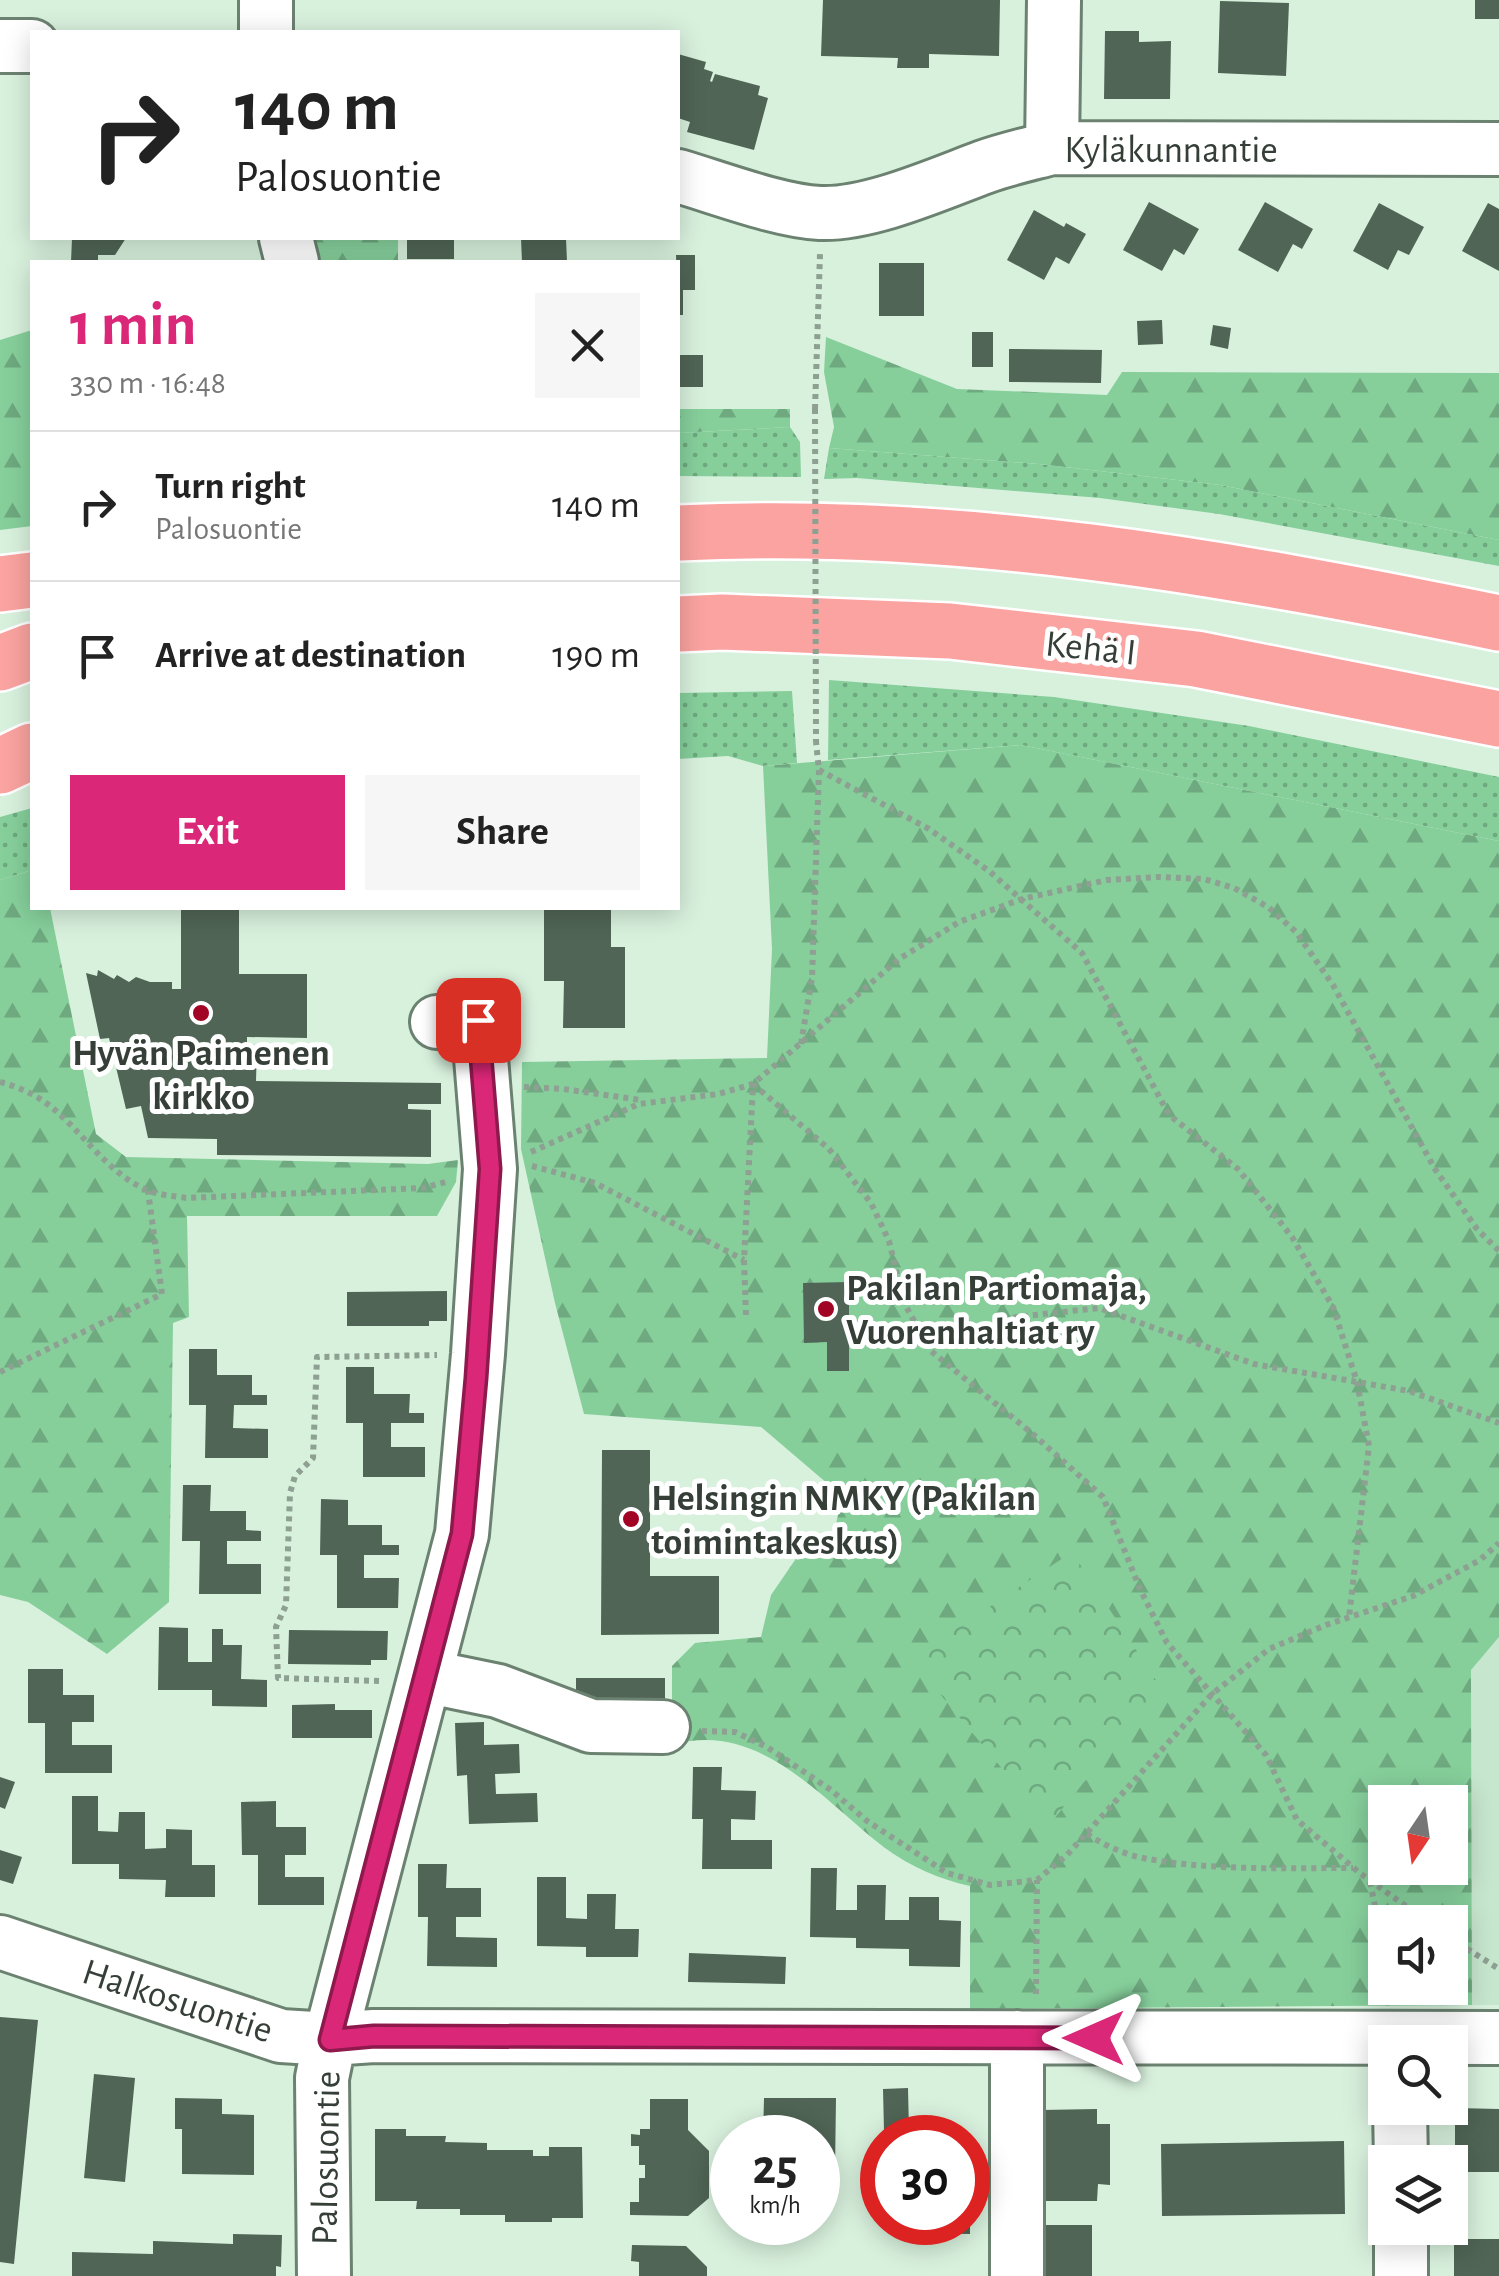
<!DOCTYPE html>
<meta charset="utf-8">
<style>
:root{--surface:#fff;--page:#f6f6f6;--text:#222;--muted:#767676;--line:#e0e0e0;--accent:#db2777}
body{margin:0;font-family:"Alegreya Sans",sans-serif;background:var(--page);color:var(--text);height:100vh;display:flex;flex-direction:column;font-size:38px;white-space:nowrap}
*{box-sizing:border-box;margin:0}
p{font-size:32px;color:var(--muted)}
.icon{flex:none;width:55px;height:55px;fill:none;stroke:currentColor;stroke-width:2;stroke-linecap:round;stroke-linejoin:round}
.map{position:relative;flex:1;overflow:hidden}
.sheet{position:absolute;left:30px;top:260px;width:650px;height:650px;display:flex;flex-direction:column;background:var(--surface);border-radius:0px;box-shadow:0 5px 25px #0003}
.sheet>*{flex:none}
.top-card{position:absolute;left:30px;top:30px;width:650px;height:210px;border-radius:0px;box-shadow:0 5px 25px #0003;background:#fff;color:var(--text);overflow:hidden}
.needle{width:65px;rotate:193deg}
.controls{position:absolute;left:1368px;top:1785px;display:grid;gap:20px}
.controls a{display:grid;place-items:center;width:100px;height:100px;border-radius:0px;background:var(--surface);box-shadow:0 5px 25px #0003;font-size:50px}
.speed{position:absolute;left:710px;top:2115px;display:flex;gap:20px;font-size:50px;font-weight:700;text-align:center}
.speed>*{display:grid;place-content:center;width:130px;height:130px;border-radius:50%;background:var(--surface);box-shadow:0 5px 25px #0003;line-height:1}
.speed small{font-size:25px;font-weight:400}
.speed .limit{border:15px solid #d22;background:#fff;color:#111}
.pin{position:absolute;display:grid;place-items:center;width:85px;height:85px;color:#fff;margin:-42px;border-radius:20px;box-shadow:0 5px 15px #0006}
.me{position:absolute;width:110px;margin:-55px;rotate:270deg;stroke-linejoin:round;filter:drop-shadow(0 0 8px #0008)}
.turn{display:flex;align-items:center;gap:35px;height:210px;padding:0 40px;font-size:45px}
.turn .icon{width:130px;height:130px;stroke-width:2.5}
.turn b{display:block;font-size:70px;line-height:85px}
.round{display:grid;place-items:center;flex:none;width:105px;height:105px;border-radius:0px;background:var(--page)}
.head{display:flex;align-items:center;justify-content:space-between;height:170px;padding:0 40px}
h1{font-size:60px;font-weight:600;line-height:75px;color:var(--accent)}
.button{display:flex;gap:20px;margin-top:auto;padding:20px 40px}
.button a{flex:1;height:115px;border-radius:0px;background:var(--accent);color:#fff;font-size:40px;font-weight:600;line-height:115px;text-align:center}
.button a+a{background:var(--page);color:var(--text)}
ul{padding:0;list-style:none}
li{display:flex;align-items:center;gap:30px;height:150px;padding:0 40px;border-top:2px solid var(--line)}
li div{flex:1}
li b{display:block;font-size:38px}
li em{font-style:normal}
.map>svg:first-child{display:block}
.built{fill:#c7e6ce}
.grass{fill:url(#grass-dots)}
.forest{fill:url(#forest-firs);fill-rule:evenodd}
.park{fill:url(#park-crowns)}
.building{fill:#506555}
.lines{fill:none;stroke-linecap:round;stroke-linejoin:round}
.minor-casing{stroke:#6c8271;stroke-width:58}
.highway-casing{stroke:#fff;stroke-width:60}
.path{stroke:#8da092;stroke-width:6;stroke-dasharray:5 5;stroke-linecap:butt}
.minor{stroke:#fff;stroke-width:52}
.highway{stroke:#faa3a0;stroke-width:55}
.path-bridge{stroke:#8da092;stroke-width:6;stroke-dasharray:5 5;stroke-linecap:butt}
.route-casing{stroke:#8e194d;stroke-width:25}
.route{stroke:#db2777;stroke-width:18}
.poi-dot{fill:#a20424;stroke:#fff;stroke-width:4}
.labels{text-anchor:middle;stroke-width:10;stroke-linejoin:round;paint-order:stroke}
.street-label{font-size:38px;fill:#353f38;stroke:#fff}
.poi-label{font-size:38px;font-weight:bold;fill:#353f38;stroke:#fff;text-anchor:start}
</style>
<div class="map">
<svg width="1499" height="2276" viewBox="0 0 1499 2276">
<defs>
<pattern id="grass-dots" width="8" height="8" patternUnits="userSpaceOnUse" patternTransform="scale(2.5)"><rect width="8" height="8" fill="#86cf9b"/><path d="M2 2h.1M6 6h.1" fill="none" stroke="#6ea97f" stroke-width="1.8" stroke-linecap="round"/></pattern>
<pattern id="forest-firs" width="22" height="20" patternUnits="userSpaceOnUse" patternTransform="scale(2.5)"><rect width="22" height="20" fill="#86cf9b"/><path d="M5 1l3.5 6h-7zM16 11l3.5 6h-7z" fill="#6ea97f"/></pattern>
<pattern id="park-crowns" width="20" height="18" patternUnits="userSpaceOnUse" patternTransform="scale(2.5)"><rect width="20" height="18" fill="#86cf9b"/><path d="M2 6a3 3 0 1 1 6 0M12 15a3 3 0 1 1 6 0" fill="none" stroke="#6ea97f"/></pattern>
</defs>
<rect width="100%" height="100%" fill="#d8f1dd"/>
<path class="built" d="M1499,1637v368h-27l-1,-335z"/>
<path class="grass" d="M790,427l10,15 1,35 -123,-1v-43z
M829,448l210,16 181,21 279,55v26l-280,-52 -119,-16 -243,-20 -33,1z
M829,680l225,17 195,29 250,51v64l-478,-96 -193,15z
M792,691l5,72 -34,3 -35,-10 -50,3v-66z
M32,808v62l-32,10v-63z"/>
<path class="forest" d="M313,238h85v24h-79z
M32,330v196l-32,4v-190z
M826,337l131,52 150,6 15,-23 377,1v167l-279,-55 -181,-21 -210,-16 5,-21 -10,-55z
M678,409h112v18l-112,6z
M1021,745l478,96v796l-28,33 1,335 -502,4v-123c-31,-7 -59,-19 -85,-38 -62,-47 -125,-129 -213,-103v-79l23,-23 66,-6 10,-42 35,-51 26,-1 10,-47 -81,-69 -177,-13 -29,-111 -34,-154 1,-87 245,-4 5,-109 -9,-183zM1385,1802h65v66h-65zM1385,1922h65v66h-65z
M32,870v38h18l46,226 30,23 302,7 30,-4 -2,22 -19,34h-250l2,101 -16,6 -4,279 -62,52 -79,-52 -28,-7v-715z"/>
<path class="park" d="M1072,1552l89,136 -112,137 -138,-166z"/>
<path class="building" d="M823,0h177l-1,56 -70,-2v14h-32l1,-10 -77,-2z
M1475,0h24v19h-24z
M1220,1l69,2 -3,73 -68,-3z
M1105,31h34v11l32,-1 -1,58h-66z
M678,54l28,8 -2,7 9,3 -3,9 2,1 3,-8 45,12 -2,9 10,3 -14,52 -67,-18 3,-10 -12,-4z
M1149,202l50,27 -15,26 -10,-6 -12,22 -39,-21z
M1265,202l48,27 -11,20 -9,-5 -15,28 -40,-22z
M1379,203l45,24 -15,28 -11,-5 -10,20 -35,-19z
M1488,203l11,6v62l-37,-20z
M1034,210l30,17 2,-4 20,11 -17,30 -13,-7 -12,23 -37,-20z
M72,238h54l-11,17h-17v7h-27z
M407,238h47v21h-47z
M521,238h45l1,24h-45z
M676,255h19v35h-12v25h-5z
M879,263h45v53h-45z
M1162,320l1,24 -25,1 -1,-24z
M1213,325l18,3 -3,21 -18,-4z
M972,332h21v35h-21z
M1009,349l93,1 -1,33 -92,-1z
M678,355h25v32h-25z
M181,908h58v66h68v64l-60,-1v7l10,1 -1,36 185,2v21h-33v5l23,1v47l-214,-2v-16l-69,-1 -7,-32 -15,3 -17,-71 -9,1 -14,-66 11,3 1,-6 16,9 3,-4 12,7 7,-5 14,5h22v7h9z
M544,908h67v39h14v81h-62l1,-47h-20z
M849,1282v89h-22v-29l-23,1 -1,-60z
M447,1291v30h-18v5h-82v-34z
M189,1349h28v26h35v20h15v10h-33l-1,23 35,1v29h-63l1,-53h-17z
M346,1367h28v27h36l-1,19h15v10h-33v24h34v30h-62v-54h-17z
M602,1450h48v126h69v58l-118,1z
M183,1485h28l-1,26h36v19l15,1v10h-34v23h34v30h-62l1,-53h-18z
M321,1499l27,1v25h34v20h17v10h-35v23h35l-1,30h-61v-53h-17z
M159,1627l29,1v34h24v-33h11v16h19l-1,34 26,1v27l-55,-1v-16h-54z
M289,1630l99,1 -1,29h-16v5l-83,-1z
M28,1669h35v26h31v27h-22v23h40v28h-67v-50h-17z
M576,1678h89v29l-89,-1z
M335,1704v6h37v28h-80v-33z
M484,1722v23l35,-1 1,29 -25,1 1,20 41,-1 1,29 -69,2 -2,-49 -10,1 -2,-53z
M693,1767h29l-1,23 35,1 -1,29 -24,-1v21h41v29h-70l1,-50h-11z
M0,1777l15,5 -10,27 -5,-2z
M72,1796h26v35l20,1 1,-20h26v37l21,-1v-19l26,1v35h23v32h-50l1,-17 -47,-1v-15h-47z
M276,1801v26h30v28h-21v22h39v28h-66v-50h-16l-1,-53z
M0,1850l22,7 -9,27 -13,-4z
M418,1864h29l-1,24h35v29h-25v20l41,1v29l-70,-1 1,-49h-10z
M811,1868h26l-1,42h21v-25h29l-1,35h24v-23h30v23l22,1 -1,46 -51,-1v-17l-53,-1v-10l-46,-1z
M537,1877h29v41l21,1v-25h29l-1,35h24l-1,28h-52v-10l-49,-1z
M689,1953l97,4 -1,27 -97,-2z
M0,2017l38,3 -24,244 -14,-2z
M94,2074l41,4 -10,104 -41,-4z
M908,2088l1,43h-25l-1,-42z
M175,2098l47,1v15l32,1v60l-72,-1v-45h-7z
M764,2098h72l-1,72h-6v27h-11v-59h-55z
M650,2099h38v31l21,21v47l-21,18 -58,-1v-13h9v-24h6v-13h-6v-19h-8v-12l9,1v-6h10z
M1455,2108l44,1v63h-44z
M1097,2109v15h13v61l-12,-1 -1,17h-55l-1,-91z
M375,2129h31v7h40l-1,6 42,1v7h46v6h16v-9h33l1,71h-31v4h-47v-7h-45v-6h-44l1,-8h-42z
M1344,2141l1,73 -183,2 -1,-72z
M894,2222h76v12l-76,-1z
M1044,2225h48v51h-48z
M233,2234l49,1 -1,32 -5,-1v10h-204v-24l81,2v-13l80,3z
M1454,2239h45v37h-45z
M632,2245l54,1 21,21v9h-68v-14l-8,-1z"/>
<g class="lines">
<g class="minor-casing">
<path id="minor" d="M266,32v-32
M0,46h32
M1052,148l2,-148
M678,176c41,12 101,35 142,37 49,2 118,-29 164,-46 22,-8 45,-13 68,-19l447,1
M286,238l6,24
M425,1676l73,15 93,35 72,1
M0,1942l281,94 49,3 44,-3 1125,2
M1400,2108l1,54
M1401,2228v48
M324,2276l-2,-198 8,-39 132,-505 16,-180 12,-185 -12,-148 -41,1
M1017,2276v-239"/>
</g>
<g class="highway-casing">
<path id="highway" d="M678,533c276,-14 551,35 821,90
M0,584l32,-4
M678,624l44,-2 228,9 246,28 303,60
M0,663l32,-12
M0,766l32,-15"/>
</g>
<path class="path" d="M815,409l5,-155
M819,770l110,59 60,42 93,82 87,162 69,54 54,68 41,70 24,75 12,64 -20,171
M801,1044l11,-66 7,-208 -3,-28
M0,1082c18,5 35,12 50,24 33,26 57,67 97,84 11,5 27,6 39,8l237,-10 26,-7
M753,1084l76,65 42,54 18,38 15,62 27,48 103,84 69,62 37,92 27,54 99,112 31,65 64,54 67,48
M524,1087l39,2 78,11
M531,1152l108,-48 79,-10 35,-10 146,-125 60,-37 63,-23 85,-19 51,-3 46,2 30,9 34,19 28,25 37,53 102,184 42,60 22,22
M532,1166l63,17 149,77
M746,1315l-2,-55 9,-175
M927,1344l89,-27 83,-9 155,56 155,27 90,32
M0,1372l162,-78 -14,-103
M379,1681l-101,-3 -2,-51 10,-22 4,-112 5,-17 18,-18 4,-101 120,-2
M702,1731l33,1 32,15 64,43 36,31 80,52 43,12 47,-5 30,-25 145,-161 57,-45 57,-24 87,-29 67,-36 19,-17
M1087,1834c17,11 36,20 56,24 67,13 142,10 210,10
M1370,1882l8,38 4,73
M1450,1938l49,31
M1036,1994l1,-114
M1459,1996l3,-50"/>
<use href="#minor" class="minor"/>
<use href="#highway" class="highway"/>
<path class="path-bridge" d="M815,409l1,333"/>
</g>
<g class="lines">
<g class="route-casing">
<path id="route" d="M478,1020l12,149 -14,209 -14,156 -132,506 44,-4 720,2"/>
</g>
<use href="#route" class="route"/>
</g>
<g class="poi-dot">
<circle cx="201" cy="1013" r="10"/>
<circle cx="826" cy="1309" r="10"/>
<circle cx="631" cy="1519" r="10"/>
</g>
<g class="labels">
<g class="street-label">
<text x="1171" y="162">Kyläkunnantie</text>
<text transform="translate(1091 647) rotate(6)" y="13">Kehä I</text>
<text transform="translate(178 2000) rotate(18)" y="13">Halkosuontie</text>
<text transform="translate(325 2158) rotate(-89)" y="13">Palosuontie</text>
</g>
<g class="poi-label">
<text x="201" y="1065" text-anchor="middle">Hyvän Paimenen<tspan x="201" dy="44">kirkko</tspan></text>
<text x="846" y="1300">Pakilan Partiomaja,<tspan x="846" dy="44">Vuorenhaltiat ry</tspan></text>
<text x="651" y="1510">Helsingin NMKY (Pakilan<tspan x="651" dy="44">toimintakeskus)</tspan></text>
</g>
</g>
</svg>
<div class="controls">
<a><svg class="needle" viewBox="-14 -14 28 28"><path d="M0-13l5 13h-10z" fill="#e53935"/><path d="M0 13l5-13h-10z" fill="#767676"/></svg></a>
<a><svg class="icon" aria-label="sound" viewBox="0 0 24 24"><path d="M4 9h4l5-4v14l-5-4H4zM17 9q2 3 0 6"/></svg></a>
<a><svg class="icon" aria-label="search" viewBox="0 0 24 24"><circle cx="10" cy="10" r="6"/><path d="M15 15l6 6"/></svg></a>
<a><svg class="icon" aria-label="layers" viewBox="0 0 24 24"><path d="M12 4l9 5-9 5-9-5zM3 14l9 5 9-5"/></svg></a>
</div>
<div class="speed"><div>25<small>km/h</small></div><div class="limit">30</div></div>
<div class="pin" style="left:478px;top:1020px;background:#d93025"><svg class="icon" aria-label="arrive" viewBox="0 0 24 24"><path d="M6 21V4h12l-3 4 3 4H6"/></svg></div>
<svg class="me" style="left:1094px;top:2038px" viewBox="-20 -20 40 40"><path d="M0-17L14 15 0 8-14 15z" fill="#db2777" stroke="#fff" stroke-width="4"/></svg>
<div class="top-card">
<div class="turn"><svg class="icon" aria-label="right" viewBox="0 0 24 24"><path d="M7 20v-9h11M14 6l5 5-5 5"/></svg><div><b>140 m</b>Palosuontie</div></div>
</div>
<section class="sheet">
<div class="head"><div><h1>1 min</h1><p>330 m · 16:48</p></div><a class="round"><svg class="icon" aria-label="close" viewBox="0 0 24 24"><path d="M6 6l12 12M18 6L6 18"/></svg></a></div>
<ul>
<li><svg class="icon" aria-label="right" viewBox="0 0 24 24"><path d="M7 20v-9h11M14 6l5 5-5 5"/></svg><div><b>Turn right</b><p>Palosuontie</p></div><em>140 m</em></li>
<li><svg class="icon" aria-label="arrive" viewBox="0 0 24 24"><path d="M6 21V4h12l-3 4 3 4H6"/></svg><div><b>Arrive at destination</b></div><em>190 m</em></li>
</ul>
<div class="button"><a>Exit</a><a>Share</a></div>
</section>
</div>
